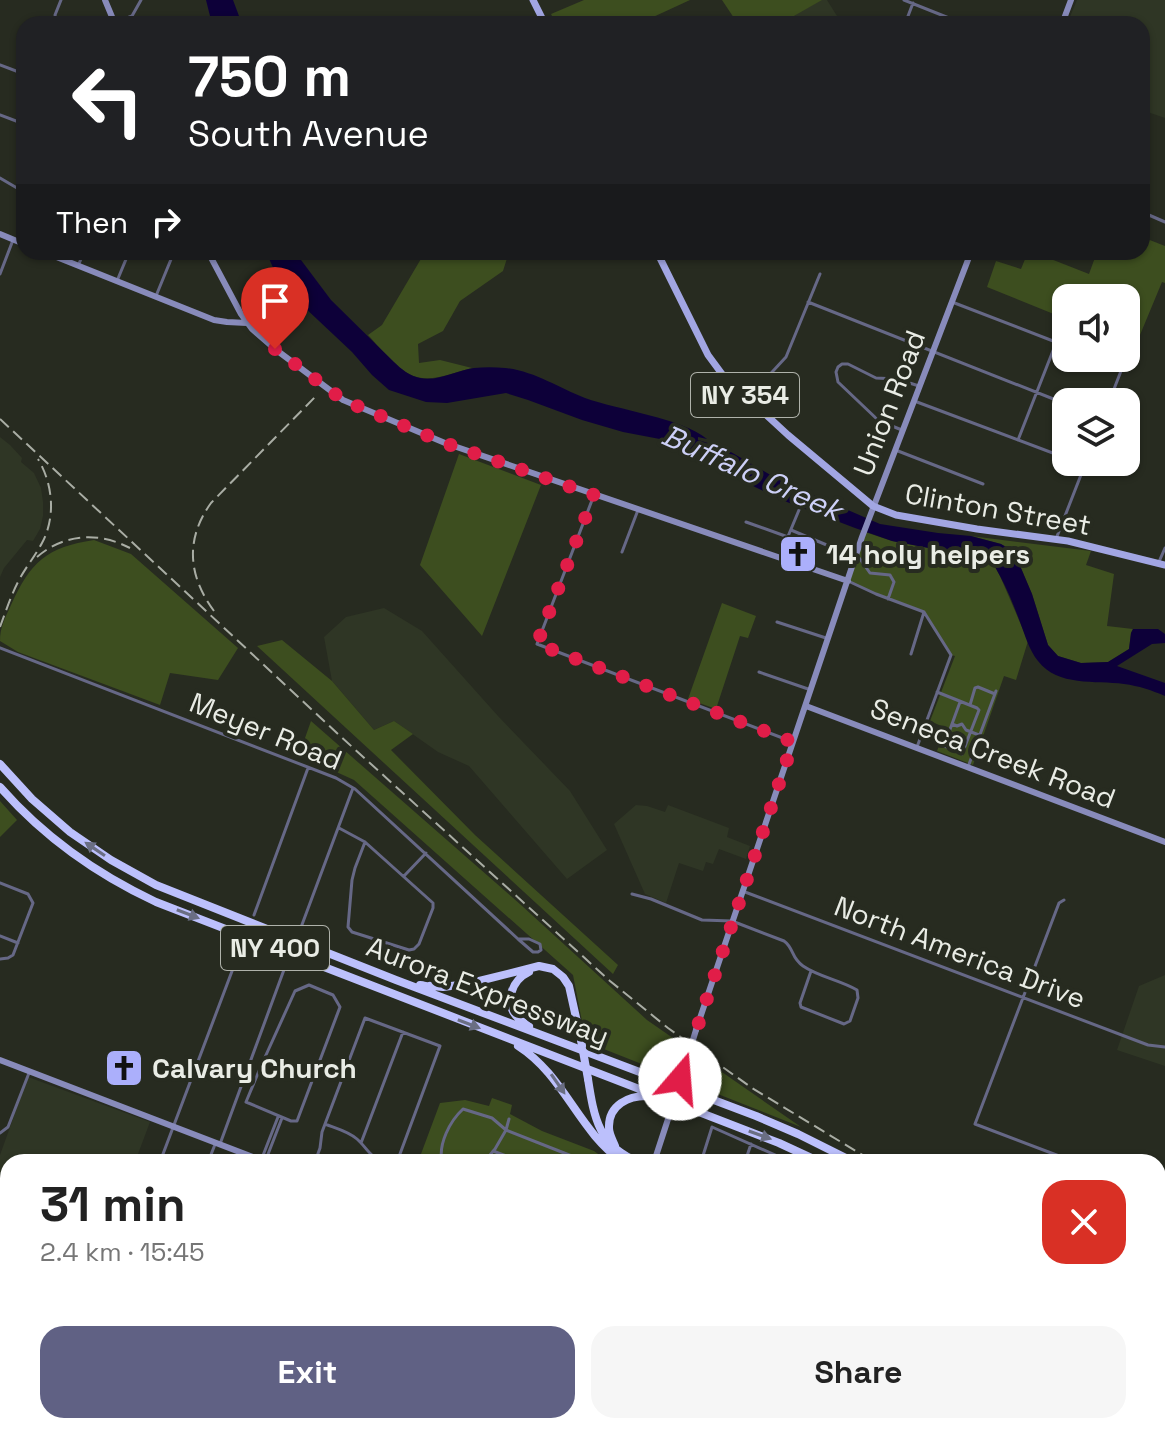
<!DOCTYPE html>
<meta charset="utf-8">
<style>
:root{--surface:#fff;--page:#f6f6f6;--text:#222;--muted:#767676;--accent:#606184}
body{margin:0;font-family:"Space Grotesk",sans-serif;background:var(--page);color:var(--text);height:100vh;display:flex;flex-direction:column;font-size:30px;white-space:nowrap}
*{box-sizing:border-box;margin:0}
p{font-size:26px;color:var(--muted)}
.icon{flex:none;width:44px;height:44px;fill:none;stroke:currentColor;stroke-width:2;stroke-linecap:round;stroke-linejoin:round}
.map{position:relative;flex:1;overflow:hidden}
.panel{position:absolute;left:0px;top:1154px;width:1166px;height:280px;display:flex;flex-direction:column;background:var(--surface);border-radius:24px 24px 0 0;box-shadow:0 2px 6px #0004}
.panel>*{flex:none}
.top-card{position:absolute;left:16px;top:16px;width:1134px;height:244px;border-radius:24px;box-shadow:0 2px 6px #0004;background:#202124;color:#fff;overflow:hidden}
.fabs{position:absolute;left:1052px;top:284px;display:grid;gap:16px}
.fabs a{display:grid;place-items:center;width:88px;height:88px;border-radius:16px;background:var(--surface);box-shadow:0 2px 6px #0004;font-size:40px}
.pin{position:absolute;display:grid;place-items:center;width:68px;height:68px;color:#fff;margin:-82px -34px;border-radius:50% 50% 50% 0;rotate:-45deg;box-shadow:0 0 8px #0007}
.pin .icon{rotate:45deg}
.me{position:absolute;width:88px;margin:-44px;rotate:18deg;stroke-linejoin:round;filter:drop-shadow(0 0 6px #0008)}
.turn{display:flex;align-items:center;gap:28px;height:168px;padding:0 40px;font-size:36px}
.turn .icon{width:104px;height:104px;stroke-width:2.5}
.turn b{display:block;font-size:56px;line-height:68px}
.then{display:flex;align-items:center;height:76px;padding:0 40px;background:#0003;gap:16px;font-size:30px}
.round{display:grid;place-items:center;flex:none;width:84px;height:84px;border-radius:24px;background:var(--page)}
.overview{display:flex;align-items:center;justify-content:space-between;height:136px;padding:0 40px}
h1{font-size:48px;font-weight:700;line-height:60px}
.action{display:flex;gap:16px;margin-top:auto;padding:16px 40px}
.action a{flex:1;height:92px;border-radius:24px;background:var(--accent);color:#fff;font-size:32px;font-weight:700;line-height:92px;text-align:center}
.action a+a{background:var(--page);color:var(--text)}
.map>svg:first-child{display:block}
.built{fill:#2f3625}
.green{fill:#3d4e1f}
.water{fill:#0d0039}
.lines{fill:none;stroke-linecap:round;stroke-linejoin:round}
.stream{stroke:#0d0039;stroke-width:2}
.street{stroke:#666886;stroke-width:3}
.secondary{stroke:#888bbb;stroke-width:6}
.primary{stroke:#a2a6e3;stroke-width:7}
.highway{stroke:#bcc0fc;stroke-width:8}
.rail{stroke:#a9ada4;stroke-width:2;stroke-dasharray:12 6;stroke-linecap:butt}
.street-bridge{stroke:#666886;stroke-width:3}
.secondary-bridge{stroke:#888bbb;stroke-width:6}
.highway-bridge{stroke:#bcc0fc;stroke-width:8}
.oneway{fill:#6a6e83}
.route{stroke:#e11d48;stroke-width:14;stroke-dasharray:0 25.2}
.labels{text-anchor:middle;stroke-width:8;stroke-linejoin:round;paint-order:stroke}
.shield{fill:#272b20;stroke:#afb2aa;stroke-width:2}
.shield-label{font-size:26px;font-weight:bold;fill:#e9ece5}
.street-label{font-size:28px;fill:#e9ece5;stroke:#272b20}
.poi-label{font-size:28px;font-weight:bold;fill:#e9ece5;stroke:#272b20;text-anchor:start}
.water-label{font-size:30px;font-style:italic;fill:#cdd0f7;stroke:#272b20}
</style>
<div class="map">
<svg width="1165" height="1434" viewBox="0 0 1165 1434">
<rect width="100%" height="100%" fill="#272b20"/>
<path class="built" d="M821,0h6l15,24h-62z
M1077,0h88v118l-23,-8v-86h-75z
M0,437l10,8 12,13 -1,4 13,11 7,15 2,14v14l-3,13 -7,12 -6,-1 -23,28 -4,9z
M384,608l38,23 76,85 72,75 37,59 -40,29 -98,-113 -31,-14 -44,-31 -20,9 -42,-49 -8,-44 22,-20z
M636,805l11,1 18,6 3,-7 61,23 -2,9 23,9 -4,13 -27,-10 -6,15 -7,-2 -3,9 -24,-8 -13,40 -21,-9 -31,-70z
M1165,975v91l-48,-16 22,-64z
M28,1077l122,45 -15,40h-127v61l-8,3v-71z"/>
<path class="green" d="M584,0h106l-52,24h-82l-5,-10z
M722,0h100l-42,24h-42z
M1142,237l23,9v37l-3,-1 -27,65 -9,-3v-46h-60v21l-79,-32 9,-26 25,8 7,-17h5l56,22 8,-22h45z
M425,252h84l-6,19 -43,30 -17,30 -25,13 1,19 21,-3 32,8c-16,4 -35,12 -50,10 -23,-3 -39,-27 -54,-43l14,-10z
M459,454l82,31 -59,151 -62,-71z
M865,532l27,9 95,18 7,6 6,11 28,65 -12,39 -12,-4 -31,89 -36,-14 9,-23 -16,-7 25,-65 -4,-1 -27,-43 -48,-18 -28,-13z
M971,536l120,15 -5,14 28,9 -7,52 26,3 -2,4 -2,16 -21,13 -27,1 -23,-7 -10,-11 -16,-51 -14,-33 -17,-17z
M94,540l37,14 107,94 -20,32 -48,-7 -10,32 -142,-53 -18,-11c0,-14 5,-23 11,-36 19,-43 36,-58 83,-65z
M722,603l34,13 -8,22 -8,-2 -24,73 -28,-10z
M282,640l50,41 42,49 20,-9 19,13 -22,16 84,85 143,130 -5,9 -356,-328z
M311,721l210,184 126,115 154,107 -215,-85 -13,-67 -219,-195 -55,-25z
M0,801l17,19 -17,17z
M492,1098l20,7 -2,9 32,17 52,20 11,8 -1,3h-186l22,-59 25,-3 24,6z
M394,1426h115l-3,8h-115z"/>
<path class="water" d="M206,0h27l9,24h-30z
M266,252h29l36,48 63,62c7,7 16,14 26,16 18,4 37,-8 54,-10 10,-1 21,-1 31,0 29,3 54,20 80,30 33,12 97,20 122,41l-9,-2v3l26,8 55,32 101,44 58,9 33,3 30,8 9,5 8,12 14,33 16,51 10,11 23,7 27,-1 21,-13 2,-16 2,-4h25l7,5v9l-13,1 -35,22 48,17v13c-14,-6 -26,-10 -41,-12 -29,-4 -66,3 -86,-23 -9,-11 -13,-26 -18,-39 -6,-16 -12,-31 -20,-46l-6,-11 -8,-6 -94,-18 -37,-13 -68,-26 -32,-15 -70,-40 -20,-7 -42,-8 -41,-12 -54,-20 -22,-7 -59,10 -21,-1 -37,-12 -17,-15 -20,-23 -50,-47 -26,-31z"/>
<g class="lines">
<path class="stream" d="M3,1235l5,-3"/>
<path class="street" d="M904,0l60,24
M114,23l18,-7 9,-16
M57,24l-2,-9 6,-15
M905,24l8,-21
M0,65l24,9
M0,115l24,9
M0,178l17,10 7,-18
M1142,212l23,10
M78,266l6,-14
M0,274l13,-34
M117,281l12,-29
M156,296l18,-44
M808,302l258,102
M952,302l114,44
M1126,357l4,-11
M748,398l38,-41 34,-83
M917,402l149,56
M1109,402l17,-44
M902,430l-23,-9 -41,-39 -2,-10 2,-5 4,-3h6l28,14 21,1 22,7
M1018,440l38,-97
M898,451l85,33
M594,495l-57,149 256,98
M746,522l42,15
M791,530l69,29 10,14 20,2 4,7 -6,17
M1056,539l30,-77
M622,552l16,-42
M779,558l20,-48
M1158,564l7,-16
M848,581l28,13 48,18 27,43 -34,92
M777,622l49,16
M0,648l336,130 19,11 163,150 15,13h5l3,-2 -1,-6 -11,-5h-11
M911,654l13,-42
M759,672l52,18
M937,692l40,16 2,2 -17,44 -18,-8 16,-44
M970,705l5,-17 3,-1 17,7
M952,724l5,2 5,-2 4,6 13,5
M968,767l28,-76
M339,828l26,14 68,61v5l-14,36 -5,5 -5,1 -57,-18 -4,-5 4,-47 3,-12 10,-26
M404,876l22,-23
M0,883l28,11 5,9 -20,52 -5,3 -8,1
M745,892l403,153 17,2
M632,894l19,5 51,21 30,1 52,20c10,7 7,17 19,25 16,11 37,14 54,24l1,8 -8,23 -6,3 -43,-17 -1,-4 11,-32
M1064,900l-5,3 -84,221 100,38
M254,915l54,-147
M300,930l53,-142
M0,936l18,7
M309,985l24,10 7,12 -43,114h-6l-45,-19 15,-36 34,-75z
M325,1124c10,4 23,7 32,15 10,9 13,18 26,23
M0,1133l8,-6 21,-54
M361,1143l42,-111
M220,1144l65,-177
M493,1151l29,11
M262,1158l16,-41
M160,1162l80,-212
M208,1162l8,-20
M265,1162l17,-44
M315,1162l5,-14 2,-16 43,-114 75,28 -43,116
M442,1162c-4,-18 8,-41 21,-53l29,9 14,12 3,-11
M484,1162l11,-13 11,-19 81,32
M607,1162l1,-3
M701,1162l11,-35 79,35
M745,1162l6,-18
M1158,1194l7,2
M292,1426l21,8
M440,1426l2,4 7,4
M614,1426l-1,2 15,6
M0,1428l8,-22
M66,1434l3,-8
M133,1434l3,-8
M238,1434l3,-8
M354,1434l3,-8
M656,1434l3,-8
M700,1434l3,-8
M877,1434l3,-8
M999,1434l4,-8"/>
<path class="secondary" d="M105,0l10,24
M1062,24l9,-24
M0,234l24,10
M44,252l170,68 13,2 20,1
M208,252l33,62 11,15 23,20 68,51 102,43 403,138
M806,706l359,136
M696,1030l166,-493 109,-285
M0,1060l266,102
M680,1079l8,-23
M654,1162l16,-49
M965,1426l21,8
M566,1434l2,-8"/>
<path class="primary" d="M533,0l12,24
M657,252l51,103 14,19 66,61 85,71 23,9 81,14 91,12 97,24"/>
<path class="highway" d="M0,764l32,35 38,33 41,28 45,25 240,95 360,136 42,18 56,28
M0,787c43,49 96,87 156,115l623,241 41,19
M420,985l23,2 24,-3 72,-18 14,3 10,8 6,9 12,54
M529,1026c-1,-1 -10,-6 -11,-8 -15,-15 -6,-38 11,-46
M518,1046c47,30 60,85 105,116
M588,1079c6,39 11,68 51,83
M615,1146c-2,-5 -6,-12 -6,-18 -1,-23 20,-33 40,-32
M1158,1325l7,4
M1158,1343l7,4"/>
<path class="rail" d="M0,419l339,316 271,246 58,47 84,60 122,74
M37,557c28,-24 62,-25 93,-9
M214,611c-26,-35 -29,-72 -3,-108l106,-108
M0,627c6,-16 11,-32 19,-47 7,-13 16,-24 23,-37 14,-26 11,-59 -4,-84
M1158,1306l7,4"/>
<path class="street-bridge" d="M285,967l15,-37"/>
<path class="secondary-bridge" d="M688,1056l8,-26
M670,1113l10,-34"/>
<path class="highway-bridge" d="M581,1040l7,39"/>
</g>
<defs><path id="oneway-solid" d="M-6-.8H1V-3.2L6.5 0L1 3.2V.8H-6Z" transform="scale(2)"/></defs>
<g class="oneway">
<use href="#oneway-solid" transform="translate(95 849) rotate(-146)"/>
<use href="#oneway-solid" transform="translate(188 914) rotate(21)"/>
<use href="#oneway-solid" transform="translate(469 1024) rotate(21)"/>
<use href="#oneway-solid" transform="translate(558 1084) rotate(55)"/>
<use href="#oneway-solid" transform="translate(760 1135) rotate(20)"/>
</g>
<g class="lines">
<path class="route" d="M275,349l68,51 102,43 149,52 -57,149 256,98 -113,337"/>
</g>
<defs>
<g id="church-square" transform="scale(2)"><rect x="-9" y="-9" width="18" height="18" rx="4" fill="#abaffb" stroke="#272b20"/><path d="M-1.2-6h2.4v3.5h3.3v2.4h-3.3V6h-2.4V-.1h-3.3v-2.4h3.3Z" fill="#111"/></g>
</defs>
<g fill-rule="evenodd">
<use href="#church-square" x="798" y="554"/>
<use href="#church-square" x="124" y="1068"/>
</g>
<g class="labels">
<g class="shield">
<rect x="691" y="373" width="108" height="44" rx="6"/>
<rect x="221" y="926" width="108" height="44" rx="6"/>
</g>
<g class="shield-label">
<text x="745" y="404">NY 354</text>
<text x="275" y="957">NY 400</text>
</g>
<g class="street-label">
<text transform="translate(889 403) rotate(-69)" y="10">Union Road</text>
<text transform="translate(998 509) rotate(10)" y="10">Clinton Street</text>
<text transform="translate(266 731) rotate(22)" y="10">Meyer Road</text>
<text transform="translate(993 753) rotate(21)" y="10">Seneca Creek Road</text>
<text transform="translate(960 952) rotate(21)" y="10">North America Drive</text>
<text transform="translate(488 991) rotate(21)" y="10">Aurora Expressway</text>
</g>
<g class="poi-label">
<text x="826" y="564">14 holy helpers</text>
<text x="152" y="1078">Calvary Church</text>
</g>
<g class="water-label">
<text transform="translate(752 473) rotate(24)" y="10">Buffalo Creek</text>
</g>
</g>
</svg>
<div class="fabs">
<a><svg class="icon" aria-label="sound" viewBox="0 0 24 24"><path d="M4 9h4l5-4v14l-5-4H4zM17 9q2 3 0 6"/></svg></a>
<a><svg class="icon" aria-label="layers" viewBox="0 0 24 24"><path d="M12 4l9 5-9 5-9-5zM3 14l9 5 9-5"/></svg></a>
</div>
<div class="pin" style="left:275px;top:349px;background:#d93025"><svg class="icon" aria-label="arrive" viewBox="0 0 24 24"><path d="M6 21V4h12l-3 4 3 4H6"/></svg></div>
<svg class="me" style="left:680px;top:1079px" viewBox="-20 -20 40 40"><circle r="19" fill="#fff"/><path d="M0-13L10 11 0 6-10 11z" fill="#e11d48"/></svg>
<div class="top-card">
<div class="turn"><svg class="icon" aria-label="left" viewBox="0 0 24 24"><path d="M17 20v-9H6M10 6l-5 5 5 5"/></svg><div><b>750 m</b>South Avenue</div></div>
<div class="then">Then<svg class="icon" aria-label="right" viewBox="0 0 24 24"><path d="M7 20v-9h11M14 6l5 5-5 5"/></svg></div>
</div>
<section class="panel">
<div class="overview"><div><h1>31 min</h1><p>2.4 km · 15:45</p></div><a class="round" style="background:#d93025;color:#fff"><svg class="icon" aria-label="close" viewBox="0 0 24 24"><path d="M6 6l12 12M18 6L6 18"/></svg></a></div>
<div class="action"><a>Exit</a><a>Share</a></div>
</section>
</div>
